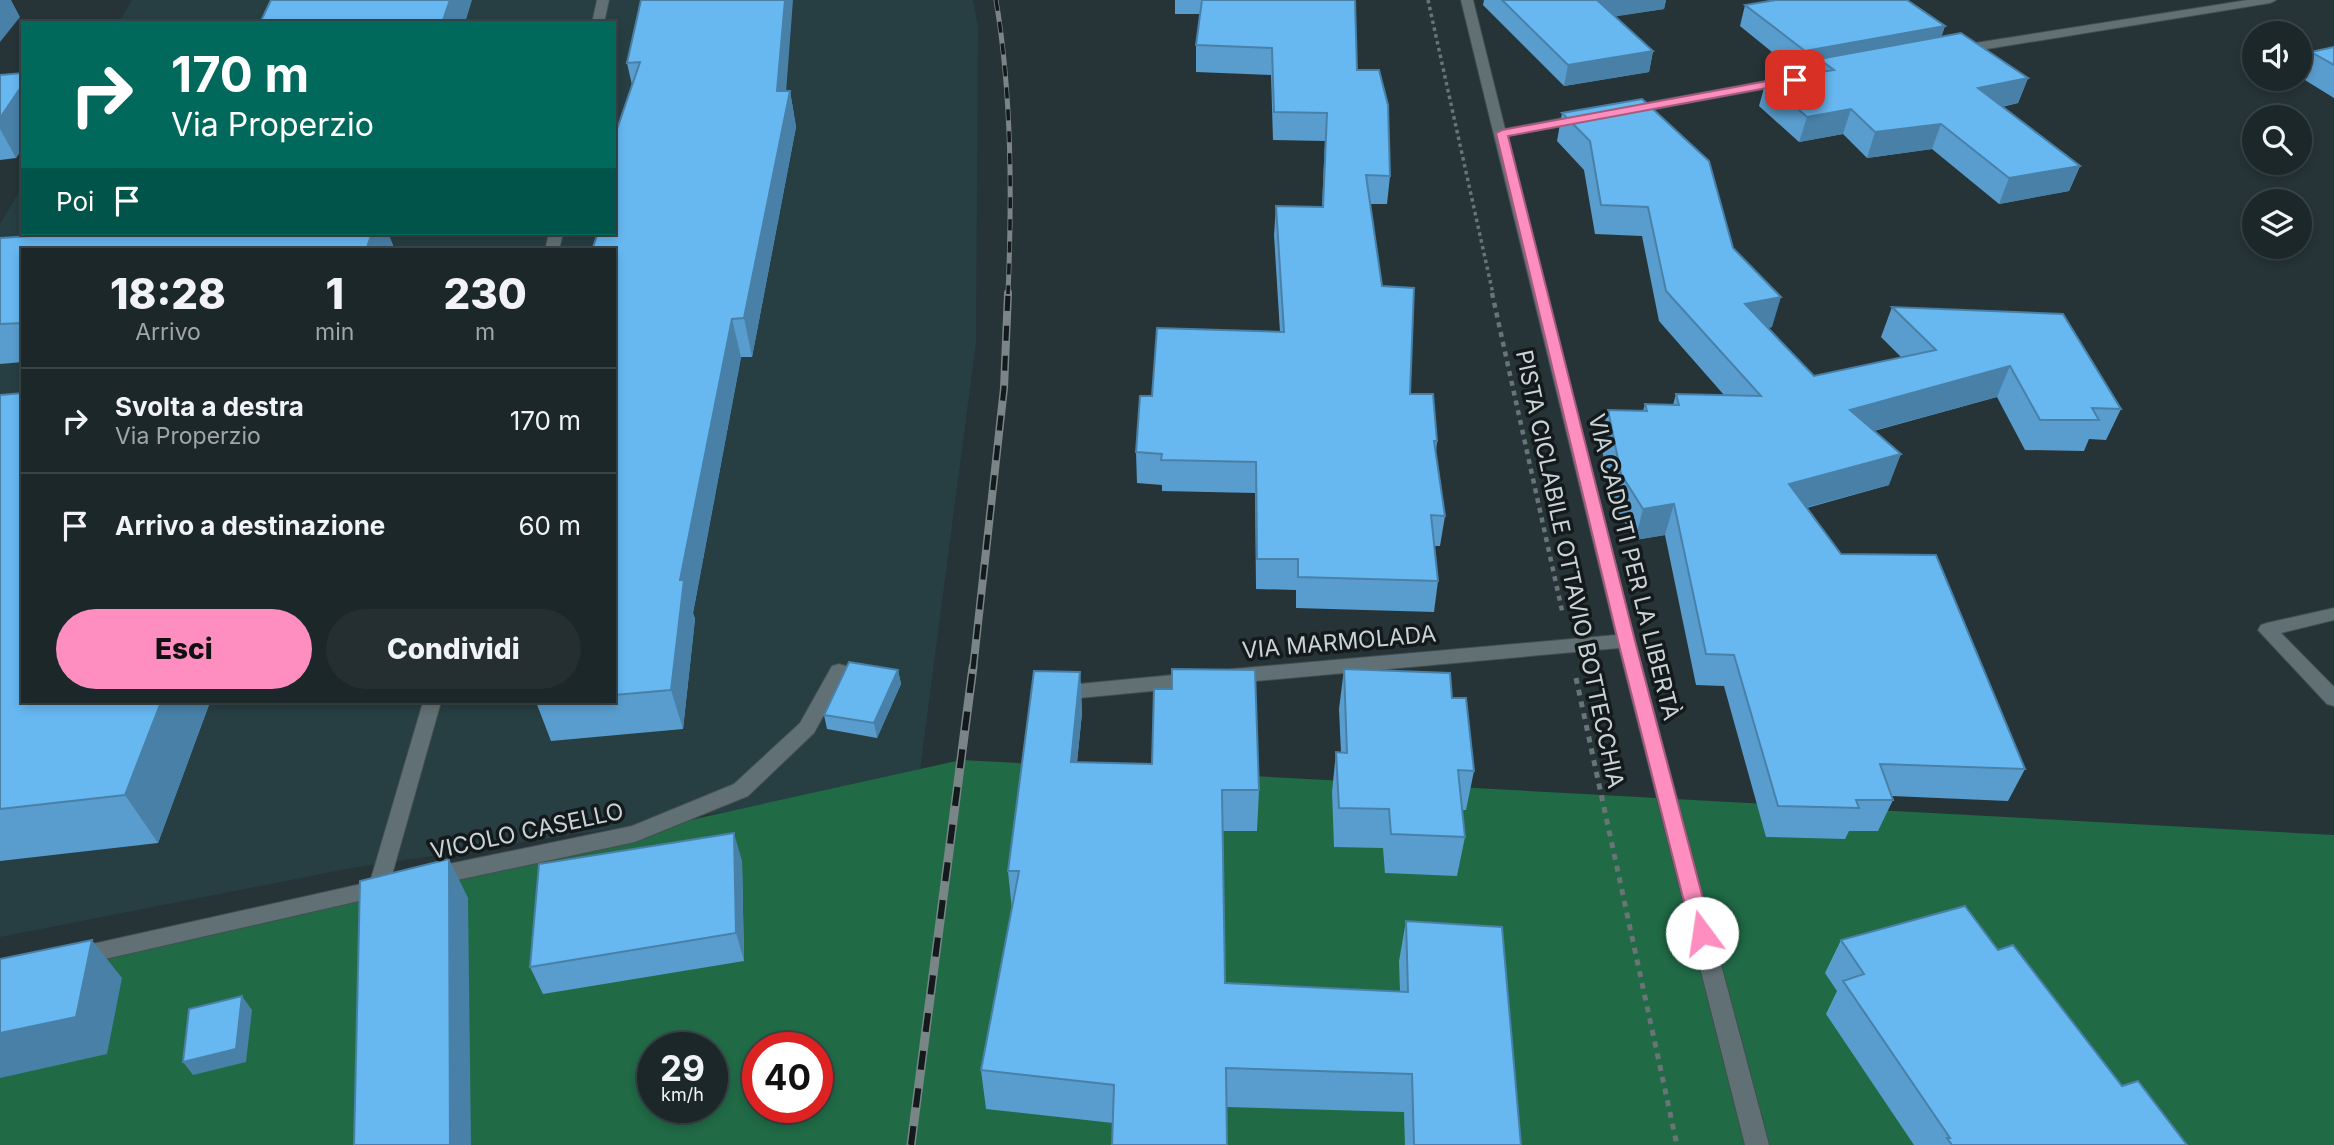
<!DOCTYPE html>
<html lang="it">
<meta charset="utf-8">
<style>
:root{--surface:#1c2729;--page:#252f31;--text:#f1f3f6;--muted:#a0a5a8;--line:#3a4446;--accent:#fd8ebf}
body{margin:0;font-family:Inter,sans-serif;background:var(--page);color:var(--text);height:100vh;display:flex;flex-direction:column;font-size:26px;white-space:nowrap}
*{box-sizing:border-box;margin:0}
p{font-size:23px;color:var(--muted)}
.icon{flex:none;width:38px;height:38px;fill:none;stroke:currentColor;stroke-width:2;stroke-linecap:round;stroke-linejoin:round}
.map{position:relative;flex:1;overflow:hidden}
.sheet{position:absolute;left:21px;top:248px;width:595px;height:455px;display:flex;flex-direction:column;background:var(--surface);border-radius:0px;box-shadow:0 4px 10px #0003,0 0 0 2px var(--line)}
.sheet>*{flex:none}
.guide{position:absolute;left:21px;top:21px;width:595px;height:214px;border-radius:0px;box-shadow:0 4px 10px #0003,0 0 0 2px var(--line);background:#00695c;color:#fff;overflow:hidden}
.controls{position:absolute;left:2242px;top:21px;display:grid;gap:14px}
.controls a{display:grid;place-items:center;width:70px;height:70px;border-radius:50%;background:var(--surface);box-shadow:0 4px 10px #0003,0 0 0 2px var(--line);font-size:35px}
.speed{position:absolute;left:637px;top:1032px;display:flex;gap:14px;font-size:35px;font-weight:700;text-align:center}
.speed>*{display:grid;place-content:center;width:91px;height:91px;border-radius:50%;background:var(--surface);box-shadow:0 4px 10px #0003,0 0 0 2px var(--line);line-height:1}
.speed small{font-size:18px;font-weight:400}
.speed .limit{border:10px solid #d22;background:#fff;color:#111}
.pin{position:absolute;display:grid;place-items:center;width:60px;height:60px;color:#fff;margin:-30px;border-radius:14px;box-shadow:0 4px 10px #0006}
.me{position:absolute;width:77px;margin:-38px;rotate:346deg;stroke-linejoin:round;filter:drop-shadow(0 0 5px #0008)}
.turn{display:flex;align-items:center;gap:24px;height:147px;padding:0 35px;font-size:32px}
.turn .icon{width:91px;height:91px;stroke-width:2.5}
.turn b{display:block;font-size:49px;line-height:60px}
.then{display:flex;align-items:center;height:66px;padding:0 35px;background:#0003;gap:14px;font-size:26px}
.eta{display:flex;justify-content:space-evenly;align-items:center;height:119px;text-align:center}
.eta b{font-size:42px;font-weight:800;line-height:49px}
.primary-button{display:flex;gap:14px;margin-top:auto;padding:14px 35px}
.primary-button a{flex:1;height:80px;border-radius:42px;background:var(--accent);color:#111;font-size:28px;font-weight:800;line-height:80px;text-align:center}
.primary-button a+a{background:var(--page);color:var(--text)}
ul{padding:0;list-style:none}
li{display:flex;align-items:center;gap:21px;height:105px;padding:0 35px;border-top:2px solid var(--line)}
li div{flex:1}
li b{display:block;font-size:26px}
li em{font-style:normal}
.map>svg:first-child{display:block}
.built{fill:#273e43;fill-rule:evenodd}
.green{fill:#206a46;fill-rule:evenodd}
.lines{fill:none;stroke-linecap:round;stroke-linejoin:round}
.minor-casing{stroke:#434f51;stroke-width:2}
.path-far2{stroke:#687476;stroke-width:3.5;stroke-dasharray:3.5 3.5;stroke-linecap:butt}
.path-far1{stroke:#687476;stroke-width:4.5;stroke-dasharray:5 5;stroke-linecap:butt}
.path{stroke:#687476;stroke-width:5;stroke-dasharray:6 6;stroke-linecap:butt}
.minor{fill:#617074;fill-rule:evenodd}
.rail-far2-casing{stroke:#7a8588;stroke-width:5}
.rail-far1-casing{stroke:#7a8588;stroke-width:8}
.rail-casing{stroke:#7a8588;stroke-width:9}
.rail-far2{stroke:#141a1c;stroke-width:3.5;stroke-dasharray:11;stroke-linecap:butt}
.rail-far1{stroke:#141a1c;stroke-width:5;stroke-dasharray:15;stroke-linecap:butt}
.rail{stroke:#141a1c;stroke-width:6;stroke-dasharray:19;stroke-linecap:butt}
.wall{fill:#599dce}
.shaded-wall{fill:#4880a8}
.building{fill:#67b7f0;stroke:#4880a8;stroke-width:2}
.route{fill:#fd8ebf;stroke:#a45c7c;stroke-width:2}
.labels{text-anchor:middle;stroke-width:7;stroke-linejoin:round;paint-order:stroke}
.street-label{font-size:23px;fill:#cad3d5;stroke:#141a1c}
</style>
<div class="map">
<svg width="2334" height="1145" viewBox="0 0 2334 1145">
<rect width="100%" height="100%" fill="#263437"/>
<path class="built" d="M132,0h841l5,27 -2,315 -59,451 -165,15 -400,60 -352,69v-713l23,-39v48h591v-210h-496zM23,250h591v452h-591z"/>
<path class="green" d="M961,760l1373,75v310h-2334v-172zM653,1048h59v60h-59zM758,1048h59v60h-59z"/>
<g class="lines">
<g class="minor-casing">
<path id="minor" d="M597,0h12l-5,23h-12z
M1461,0h12l32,129 79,-15 6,4 -6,4 -77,14 128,505 134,504h-24l-126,-497 -386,35 -7,-2 -2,-5 2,-5 7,-2 383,-34z
M2248,0h28l-6,3 -314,51 -6,-4 6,-4z
M1787,77l6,4 -2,3 -162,30 -6,-4 6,-4z
M549,233h14l-4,17h-14z
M2334,608v12l-53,13 53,54v19l-7,-2 -69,-74 3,-5 6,-2z
M839,664l7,2 2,5 -34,62 -66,63 -113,46 -201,43 -7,-3 -3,-6 3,-6 7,-3 198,-41 102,-42 66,-61 32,-57z
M1194,673l7,2 2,5 -2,5 -7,2 -136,13 -7,-2 -2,-5 2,-5 7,-2z
M423,702h18l-51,180 3,6 -3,6 -311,71 -8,-2 -3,-7 3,-7 8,-2 291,-65z"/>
</g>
<path class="path-far2" d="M1428,0l65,294"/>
<path class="path-far1" d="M1492,293l71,322"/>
<path class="path" d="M1576,678l101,467"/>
<use href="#minor" class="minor"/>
<g class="rail-far2-casing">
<path id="rail-far2" d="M996,0c16,95 16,198 12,294"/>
</g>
<g class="rail-far1-casing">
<path id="rail-far1" d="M973,669l31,-281 4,-95"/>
</g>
<g class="rail-casing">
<path id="rail" d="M911,1145l62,-478"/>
</g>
<use href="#rail-far2" class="rail-far2"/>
<use href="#rail-far1" class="rail-far1"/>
<use href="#rail" class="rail"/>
</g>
<path class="wall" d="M641,0l145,91h4l6,36 -44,230h-11l-48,256 2,6 -12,110 -132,12 -15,-39h78v-564l18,-53 -5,-22z
M1175,0h180l2,70 33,106 -3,28h-17l12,82 28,108 27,47 -1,12 9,63 -5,30h-6l4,35 -4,31 -138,-4v-18l-40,-1 -1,-96 -93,-2v-6l-25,-2 -1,-31 16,-56 128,-64 -6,-97 2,-29 46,1 3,-66 -52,-1 -2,-65 -75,-3v-27l4,-31h-25z
M1484,0h182l-2,9 -49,7 38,35 -4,21 -85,14 -81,-81z
M1745,5l200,21 -4,11 87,41 -10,25 -16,4 78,59 -11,25 -70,13 -67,-55 -65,9 -24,-24 -44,8 -40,-36 7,-25 49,-8 1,-4 -18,4 -58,-47z
M2334,47v51l-34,-21v-3l11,-22z
M23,73v74l-7,11 -16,2v-85z
M1562,113l171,135 39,79 -4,1 46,48 87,-19 -20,-20 11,-30 229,102 -15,31 -17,-1 -5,12 -59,-1 -28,-53 -123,34 15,54 -82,23 34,46 184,215 -17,32 -116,-5 1,4 -15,31h-29l-4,8 -79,-2 -42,-151 -28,-1 -31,-150 -30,5 -21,-35 -14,-64 8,-31 35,1 2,-7 28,1 3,-11 48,1 -65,-74 -17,-85 -47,-2 -11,-64 -27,-29z
M79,233h309l6,15 -371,2v112l-23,2v-126z
M0,395l23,307h187l-52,141 -158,18z
M1344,669l108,29 22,73 -8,39h-4l3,27 -8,39 -72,-3 -2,-25 -49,-1 -2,-55 4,-40 5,1 -2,-44z
M898,670l3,14 -24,54 -50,-9 -3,-14z
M1080,672l2,41 -5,49 182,28 -2,41h-34l2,152 175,9 -1,-31 7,-40 115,224h-116l-1,-33 -178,-5 -113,16 -127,-14 -5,-39 31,-160 -4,-39z
M742,861l2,100 -201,33 -13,-27z
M1841,940l157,10 124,136 65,59h-273l-88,-131 11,-23 -12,-18z"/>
<path class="shaded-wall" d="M0,0h11l9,17 -20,25z
M450,0h22l-7,23h-23z
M785,0h8l-9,119 6,-28 6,36 -44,230 -8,-39z
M1597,0h69l-2,9 -71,11z
M1945,26l-7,21 -119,12 -3,10 -18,4 7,-22z
M1653,51l-4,21 -85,14 4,-21z
M2028,78l-10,25 -49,10 9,-25z
M23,84v63l-7,11 -16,-29v-11z
M1851,109l-8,25 -44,8 8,-25z
M1941,124l-9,25 -65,9 8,-26z
M2080,166l-11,25 -70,13 10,-26z
M372,233h16l6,15 -1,2h-27z
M1781,297l-9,30 -35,7 8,-30z
M732,319l9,38 -48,256 2,6 -12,110 -12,-39 9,-110z
M2010,366l-13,31 -158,43 11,-30z
M1901,454l-12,31 -111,30 11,-31z
M1674,504l-9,31 -30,5 8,-31z
M898,670l3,14 -24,54 -3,-15z
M1080,672l2,41 -9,89 -2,-40z
M161,702h49l-52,141 -33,-48z
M734,833l8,28 2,100 -8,-28z
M449,859l19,39 3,247h-21z
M92,940l30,38 -15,76 -107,24v-45z
M242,996l10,14 -6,52 -53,13 -10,-13z"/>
<path class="building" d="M271,0h179l-8,23h-182z
M641,0h144l-8,91h13l-46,227 -12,1 -52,261h4l-13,110 -57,5v-445h-22l6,-17h16v-52l2,-4h-2v-39l26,-76 -13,1z
M1202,0h153l2,70h22l9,35 2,71 -24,-1 16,111 32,2 -4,106h23l4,47h-3l11,75 -14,-1 7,66 -140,-4v-18h-41l-1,-97 -95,-2 1,-6 -26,-2 4,-56h12l5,-68 127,4 -8,-126 47,1 4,-94 -53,-1 -2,-64 -76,-3z
M1502,0h95l56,51 -85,14z
M1776,0h131l38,26 -140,25 -60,-46z
M1961,33l67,45 -50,10 102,78 -71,12 -68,-54 -66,8 -24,-23 -44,8 -41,-36 68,-11 -15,-11z
M2334,47v18l-23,-13z
M23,73v11l-23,34v-43z
M1642,99l67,62 24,87 48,49 -36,7 69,72 122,-26 -44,-43 171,7 58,95 -29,-1 7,12h-59l-30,-54 -160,44 51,44 -112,30 52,70 95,1 89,214 -145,-5 13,36h-37l3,8 -81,-2 -44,-151 -28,-1 -32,-150 -31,5 -22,-35 -13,-64 39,1 -2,-7 34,1 -3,-11 85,2 -95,-105 -18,-84 -47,-2 -11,-64 -28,-28z
M79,233h293l-6,17h-343v73l-23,1v-86z
M23,393v309h138l-36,93 -125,14v-414z
M849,662l49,8 -24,53 -50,-8z
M1172,669l83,1 4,120h-37l3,193 183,9 -2,-71 96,6 19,218h-107l-2,-71 -186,-6 1,77h-115l2,-60 -133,-15 38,-199h-11l26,-200 46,1 -9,90 81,2 2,-75h18z
M1344,669l106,4 2,25h14l8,73 -16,-1 7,67 -74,-3 -2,-25 -50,-1 -3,-56 11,1z
M734,833l2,100 -206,34 9,-103z
M449,859l1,286h-96l6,-264z
M1965,906l33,44 15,-5 109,141 16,-5 49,64h-235l-5,-7h3l-107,-157 21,-7 -23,-34z
M92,940l-16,77 -76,16v-74z
M242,996l-6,53 -53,13 6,-53z"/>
<path class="route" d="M1795,76l4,1v5l-291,54 127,505 77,292 -3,6 -7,2 -7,-2 -3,-6 -74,-292 -122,-508 6,-3z"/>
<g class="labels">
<g class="street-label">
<text transform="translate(1634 567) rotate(76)" y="8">VIA CADUTI PER LA LIBERTÀ</text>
<text transform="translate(1570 569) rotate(78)" y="8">PISTA CICLABILE OTTAVIO BOTTECCHIA</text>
<text transform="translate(1339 642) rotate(-5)" y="8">VIA MARMOLADA</text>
<text transform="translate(527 831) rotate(-12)" y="8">VICOLO CASELLO</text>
</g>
</g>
</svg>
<div class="controls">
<a><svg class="icon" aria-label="sound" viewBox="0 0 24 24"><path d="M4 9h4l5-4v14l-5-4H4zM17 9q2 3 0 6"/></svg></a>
<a><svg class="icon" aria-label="search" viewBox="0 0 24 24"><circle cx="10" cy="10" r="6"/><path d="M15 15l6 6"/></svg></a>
<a><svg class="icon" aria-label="layers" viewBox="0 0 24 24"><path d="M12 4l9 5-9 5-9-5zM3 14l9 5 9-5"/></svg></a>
</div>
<div class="speed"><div>29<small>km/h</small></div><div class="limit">40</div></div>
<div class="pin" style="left:1795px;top:80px;background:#d93025"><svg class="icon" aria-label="arrive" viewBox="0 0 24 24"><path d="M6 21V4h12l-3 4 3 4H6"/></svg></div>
<svg class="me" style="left:1702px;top:933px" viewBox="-20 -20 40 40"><circle r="19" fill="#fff"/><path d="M0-13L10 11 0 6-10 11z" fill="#fd8ebf"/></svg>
<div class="guide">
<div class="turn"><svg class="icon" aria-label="right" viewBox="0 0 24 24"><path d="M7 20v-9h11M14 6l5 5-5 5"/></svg><div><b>170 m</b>Via Properzio</div></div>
<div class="then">Poi<svg class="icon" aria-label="arrive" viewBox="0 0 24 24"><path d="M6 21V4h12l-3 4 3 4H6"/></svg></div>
</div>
<section class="sheet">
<div class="eta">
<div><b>18:28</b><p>Arrivo</p></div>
<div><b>1</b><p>min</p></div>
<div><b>230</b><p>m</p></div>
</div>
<ul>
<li><svg class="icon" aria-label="right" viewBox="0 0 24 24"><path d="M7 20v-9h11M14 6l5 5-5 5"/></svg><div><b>Svolta a destra</b><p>Via Properzio</p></div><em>170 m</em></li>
<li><svg class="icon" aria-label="arrive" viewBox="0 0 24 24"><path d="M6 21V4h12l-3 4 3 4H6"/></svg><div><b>Arrivo a destinazione</b></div><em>60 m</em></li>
</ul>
<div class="primary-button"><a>Esci</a><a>Condividi</a></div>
</section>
</div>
